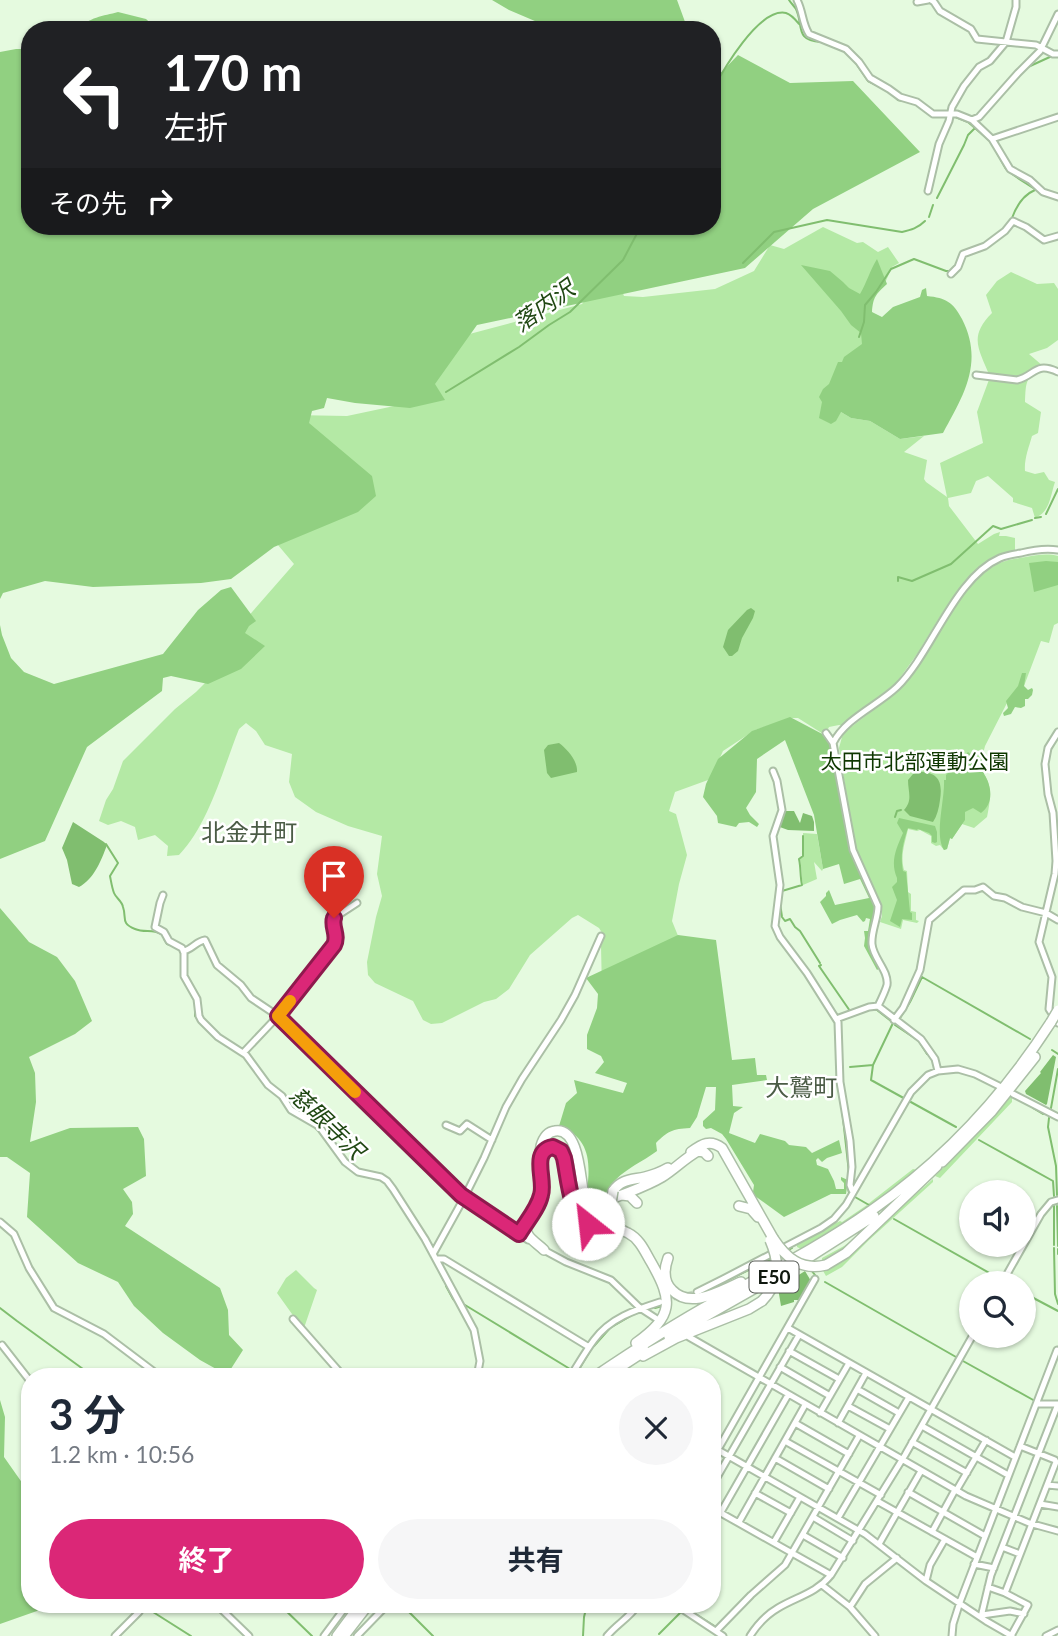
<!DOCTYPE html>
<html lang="ja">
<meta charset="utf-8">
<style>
:root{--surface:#fff;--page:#f6f6f7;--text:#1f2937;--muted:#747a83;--accent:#db2777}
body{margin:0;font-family:Lato,"Noto Sans JP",sans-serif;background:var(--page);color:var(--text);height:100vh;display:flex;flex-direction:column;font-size:26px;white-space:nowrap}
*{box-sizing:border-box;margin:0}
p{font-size:23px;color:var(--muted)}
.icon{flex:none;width:38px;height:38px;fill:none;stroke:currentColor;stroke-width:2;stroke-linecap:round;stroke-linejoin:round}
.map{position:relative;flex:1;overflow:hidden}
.drawer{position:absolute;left:21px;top:1368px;width:700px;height:245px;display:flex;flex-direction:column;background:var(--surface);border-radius:28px;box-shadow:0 2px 5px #0004}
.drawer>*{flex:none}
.hud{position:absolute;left:21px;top:21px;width:700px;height:214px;border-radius:28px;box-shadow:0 2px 5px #0004;background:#202124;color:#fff;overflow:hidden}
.controls{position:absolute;left:959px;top:1180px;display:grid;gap:14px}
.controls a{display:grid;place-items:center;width:77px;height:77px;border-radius:50%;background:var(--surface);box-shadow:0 2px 5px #0004;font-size:35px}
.pin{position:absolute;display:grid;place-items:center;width:60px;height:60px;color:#fff;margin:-72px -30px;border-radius:50% 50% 50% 0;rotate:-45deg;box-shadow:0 0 7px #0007}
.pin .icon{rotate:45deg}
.me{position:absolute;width:77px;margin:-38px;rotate:331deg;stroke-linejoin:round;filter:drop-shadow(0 0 5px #0008)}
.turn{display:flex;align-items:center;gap:24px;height:147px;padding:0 28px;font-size:32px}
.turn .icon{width:91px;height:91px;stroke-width:2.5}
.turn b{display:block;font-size:49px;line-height:60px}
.then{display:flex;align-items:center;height:66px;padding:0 28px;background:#0003;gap:14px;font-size:26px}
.round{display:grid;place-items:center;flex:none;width:74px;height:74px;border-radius:37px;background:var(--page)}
.headline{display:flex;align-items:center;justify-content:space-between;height:119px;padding:0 28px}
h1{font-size:42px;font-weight:700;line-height:52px}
.action{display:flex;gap:14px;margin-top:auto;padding:14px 28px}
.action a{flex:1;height:80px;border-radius:42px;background:var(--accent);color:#fff;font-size:28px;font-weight:700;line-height:80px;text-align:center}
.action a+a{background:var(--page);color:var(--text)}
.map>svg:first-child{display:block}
.green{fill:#b4e9a5}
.forest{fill:#91d081}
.water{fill:#80be6f}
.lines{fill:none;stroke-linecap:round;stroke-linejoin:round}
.stream{stroke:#80be6f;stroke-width:2}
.minor-tunnel{stroke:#c5d8c0;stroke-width:5;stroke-dasharray:5 2.5;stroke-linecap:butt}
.minor-casing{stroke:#abbfa6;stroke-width:9}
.highway-casing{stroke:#abbfa6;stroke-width:12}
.minor{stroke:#fff;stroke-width:5}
.highway{stroke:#fff;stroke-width:9}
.highway-bridge-casing{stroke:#abbfa6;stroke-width:12;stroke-linecap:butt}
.highway-bridge{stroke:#fff;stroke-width:9}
.route-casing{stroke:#8e194d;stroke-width:18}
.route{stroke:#db2777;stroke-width:12}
.slow{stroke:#f59e0b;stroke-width:12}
.labels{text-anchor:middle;stroke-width:5;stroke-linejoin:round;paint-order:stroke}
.shield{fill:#fff;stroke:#585d57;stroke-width:2}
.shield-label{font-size:19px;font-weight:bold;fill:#10180f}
.park-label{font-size:21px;fill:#0e3700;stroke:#fff}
.water-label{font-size:23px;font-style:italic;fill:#204813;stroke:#fff}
.quarter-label{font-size:24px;fill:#4b5c46;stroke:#fff}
</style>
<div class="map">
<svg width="1058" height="1636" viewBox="0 0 1058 1636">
<rect width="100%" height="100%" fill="#e5fadf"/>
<path class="green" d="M823,227l34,16 6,-1 15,10 10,-5 11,16 -7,4 -7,16 -13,12 -1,31 -30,86 10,6 19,3 30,18 24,-3 -20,16 23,8 -3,19 2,3 21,15 -7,-34 43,-20 -6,-31 13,-35c-11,-28 -22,-40 2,-64l-6,-18 11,-14 14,-9 26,12 17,-1 4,6v51l-11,8 -18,6 14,12c-18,12 -17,16 -18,36l16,10 -3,21 -6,3c-3,11 -8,23 -7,35l10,3 9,-2 5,8 6,2c-5,15 -5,30 -20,36l-3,-10 -19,-6v-4l-25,-22 -12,5 -5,12 -23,5 1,8 29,38 16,-10 6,-2 -1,4h7l9,2v14c-45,8 -72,60 -94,96l6,4c18,-28 38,-69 67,-86 10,-6 21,-7 32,-9 11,-2 21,-4 32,-1v67l-4,2 -5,18 -8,-2 -17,45 -17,17 -22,43 -3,12 5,2 -3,14c9,13 6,28 3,43l-13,11 -12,-4 -10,15 -2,-1 -3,11 -3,1 -4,-5 -4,1 -5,-3v-7l-11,-6 -3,1 -9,-2c-3,14 -8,26 -4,41l3,1 1,21 3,2v17l5,1v8l3,1 -2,2 -14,-3 -2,9 -21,-7 2,-6 -1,-12 -22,-45 -5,-17 -15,-94 3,-11 4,-6 53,-41 10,-11 17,-25 -6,-4 -23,32 -54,44 -4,-1 -10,2 -2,4 1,6 -30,-19h-7l-36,12 -32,21 -9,20 -6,9 -33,12 -6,19 7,3 11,41 -8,29 -7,37 13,32 -83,38 -1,-45 3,-10 -5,-8 -21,-13 -6,3 -42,37 -21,34 -13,10 -12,3 -42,21 -11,1 -8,-4 -10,-19 -38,-18 -7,-8 -1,-13 9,-45 6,-21 -5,-22 5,-38 -34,-10 -32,-14 -21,-15 -6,-15 3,-28 -27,-9 -9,-14 -10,-8 -7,6c-16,40 -30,95 -60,126l-12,1 1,-10 -13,-11 -17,5 -3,-13 -14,-6 -13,4 -9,-4 7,-21 7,-11 10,-28 52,-52 21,-17 47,-47 3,-26 48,-55 -38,-45 37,-104 54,1 52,-11 63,-69 120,-32 17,-21 19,-2 6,15 19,1 72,-8 39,-18 16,-26 14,4z
M803,833l14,1 6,35 -1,2 -8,-9 3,17 -14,6c-2,-9 -1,-17 -3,-26l4,-3z
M1009,1097l3,1v4l-72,76 -5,-2 37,-38z
M913,1169l4,1 -61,46 -55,33 -4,-2v-4l36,-21 3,1 4,-2 2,1 25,-17 1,1v-2z
M933,1179v3l-64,58 -27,27 -16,9 -4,-7v-11l22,-12 19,-14 -23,29z
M296,1270l18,18 3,2 -13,38h-2l-25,-35 9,-15z"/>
<path class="forest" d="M492,0h185l11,30h-132l-47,-20z
M118,12l28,7 12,11h-78c7,-13 24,-14 38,-18z
M16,49h14v177h682v-144l26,-27 52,28 63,-2 67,71 -107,57 -68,59 -268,57 -42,59 10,16 -35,8 -55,-5 -28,-5 -3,10 -12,3 -3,12 63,53 4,20 -18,16 -84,35 -43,32 -30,4 -108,4 -48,-6 -42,12 -3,6v-547z
M877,259l10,25c-11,10 -14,13 -15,28l10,5 11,-10 27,-10 2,-7 4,-2 1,8c19,2 26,6 35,23 22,43 2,76 -19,114l-43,6 -30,-18 -19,-3 -10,-6 -5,9 -5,3 -12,-6 3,-16 -3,-5 4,-8 6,-5 9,-22h4l2,-5 18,-13 -1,-11 -10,-8 -10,-14 -40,-46 29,6 13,11 6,6 11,6c7,-12 10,-24 17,-35z
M1046,561l12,1v23l-24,7 -5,-29z
M231,587l25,34 -7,5 -4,7 20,13 -24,23 -33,15 -37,-8 -8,2 -1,13 -75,56 -42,94 -45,18v-234l2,10 9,23 13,14 30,12 109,-30 35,-44 23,-20z
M1022,673h4l-2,13 4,4 4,-2 1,2 -1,5 -4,4h-3v7l-4,2 -6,-1 -4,7 -7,2 -1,-3 5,-5 -2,-7 12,-15z
M790,717l38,20 5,11 17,100 5,13 22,43 -6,35 9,29 -3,2 -13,-24 1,-8 -1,-7h4l2,-12 -4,-1 -1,3 -2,1 -6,-7 -17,5 -8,4 -12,-22 6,-6v-3l3,-3 6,15 34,-7 -9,-19 -16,5 -5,-20 -16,5 -9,-54 -29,-75 -28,19 -1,33 -10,16 4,7 9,9 -2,3 -8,-5 -10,1 -3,4 -18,-4 -1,-7 -14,-19 3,-13 12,-25 34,-28z
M968,752l6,5 13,3 -3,14c8,12 10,30 -3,39l-8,-5 -8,4v8l-13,19 -2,-1 -3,11 -3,1c-10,-15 1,-50 0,-70h2v-5z
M899,818l36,8 2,6v10l-2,1 -3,-1v-6l-3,-3 -11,-4 -1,1 -9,-2c-5,15 -8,27 -5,43l3,1 4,40 2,1v7l-10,-1 -2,8 -10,-6 7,-21 -5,-13 5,-5v-4c-7,-16 -1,-29 6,-45l-6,-10z
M0,908l29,34 28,15 18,24 17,40 -17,13 -46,23 6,16 1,29 -6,40 40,-14 68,-1 6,12 2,37 -23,13 9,13 1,12 -8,12 95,62 8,22 1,25 14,15 -16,25 -27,-15 -37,-27 -29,-27 -16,-24 -40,-19 -51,-46 3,-44 -23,-16h-7z
M678,935l38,5 16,120 23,-2 2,17h9l1,5 -35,5 1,21 10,1 -9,6 -5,20 26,10 5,-9 25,7 4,4 17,2 6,6 27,-13 3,13 -15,5 -5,4 -4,-4 -2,2 1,5 11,4 6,12 2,8h8v-6l-3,-3v-3l7,3 -2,14h-15l-47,23 -29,-21 -2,-4 1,-7 -28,-46 -4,-5 -11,-6 -5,1 -3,-3v-5l12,-11 1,-23h-10l-9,30 -7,11c-18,1 -22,3 -34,15l1,8c-19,14 -43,22 -52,45 -8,3 -13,0 -18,-6 4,-29 2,-53 -28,-64l7,-23 11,-10 -3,-13 49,13 4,-10 -32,-10 9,-11 -3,-6 -14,-7v-14l10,-27 1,-14 -12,-16z
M0,1400l5,17 -1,40 26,37v111h24l-54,19z"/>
<path class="water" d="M751,608l4,3 -2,7 -11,20 -4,13 -6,5h-3l-6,-9 5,-17 19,-20z
M559,743c8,6 19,18 18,29l-26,6 -4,-5 -3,-23 4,-5z
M917,772c21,-1 26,9 23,28 -1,8 -3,16 -7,22l-23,-6 -6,-6c9,-10 4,-18 4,-30l5,-6z
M784,811h10l6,12 3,-10 9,3 2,6v9l-26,-1 -11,-4z
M73,822l31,20 3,3c-6,16 -13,34 -28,42l-7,-3 -5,-24 -5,-12z
M1053,1055l3,2 -9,47 -1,1 -20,-11 -1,-3 16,-18 -1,-1z
M805,1271l6,10 -11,19h-6v2l-13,4 -3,-18z"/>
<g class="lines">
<path class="stream" d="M789,0c2,3 5,6 7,9 8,17 -2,31 25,33
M855,62l13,19 12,6
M1028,67l24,-11
M712,91c10,-19 47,-84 74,-78 6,2 9,6 13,11
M893,95l5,5 5,1
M926,112l8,5 13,-1
M953,116l15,6 23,20
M997,153c3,5 6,11 9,16 3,4 36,25 41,27
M937,198l27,-53 4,-10 6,-6
M929,217l4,-12
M1012,218c4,-11 11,-23 23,-28
M963,251l15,-5
M743,263l31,-31 53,-12 75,12c9,-2 16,-4 23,-11
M859,337l5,-15 1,-17 11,-13 15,-23 23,-10 32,12h5
M446,392l73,-45 30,-22 21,-13 53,-52 18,-34
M1046,514l12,-25
M1035,518l6,-1
M898,581v-4l14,4 39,-17 42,-38 8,3 31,-9
M895,817l2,-6 4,-1
M1052,834l1,18
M106,844l12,19 -8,13c1,5 2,12 4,17 2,5 8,8 9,14 4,11 -3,16 12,22 9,4 18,0 26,5
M782,891l20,-6c-2,-9 -1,-17 -3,-26l4,-3v-20
M780,903l2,14 3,4 5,-2 5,8 5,4 20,32
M164,939l3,5 7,2
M1038,947l5,14
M821,965l-2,1 31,45
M181,974v-12
M195,1007v9l4,5
M873,1009l4,1 14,11
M1047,1009l1,-12
M900,1018l10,-16 12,-25 108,62
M895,1025l24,16 8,13
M219,1041l24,15
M1052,1050l6,4
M247,1060l9,12
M873,1065l-2,15 85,47
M850,1067l23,-2 20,-42
M1033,1108l10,6
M1051,1108l7,-39
M842,1109l7,64
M291,1112l16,10
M1049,1118l-1,9 8,39 1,29
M312,1125l5,4 24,32
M979,1140l74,41 1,15
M848,1186l1,7
M855,1197l14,8
M1054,1206v39
M1057,1206l1,40
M894,1219l106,60
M1054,1248l1,46 3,10
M1058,1249v5
M787,1251l5,-3
M437,1267l7,14
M811,1270l4,5
M825,1282l131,75
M446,1286l7,13 2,2
M702,1293l71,-35
M1024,1293l34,18
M465,1305l105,64
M0,1308l17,13 77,56
M655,1308l7,-2
M594,1346l16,-18 24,-14
M963,1361l72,40
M578,1371l12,-20
M1048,1401h10
M778,1574l9,-8
M280,1605l32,31
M402,1605l31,31
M686,1608l30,19
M153,1612l38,24
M659,1634l23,-23
M583,1636l1,-19 3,-12"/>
<path class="minor-tunnel" d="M666,1300l31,-8"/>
<g class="minor-casing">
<path id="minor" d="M797,0c6,11 5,23 12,34l37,15 13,13 11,16 19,11 11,8 17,5 16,12h24l15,6 20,19 18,30 20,11 13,12 15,5
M931,0l3,2 6,9 31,18 6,10 59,6 17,9h5
M917,2l11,-2
M972,120l7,-3 39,-44 22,-22 18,-37
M992,139l66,-22
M928,191l11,-47 10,-23 3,-14 12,-21 15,-19 11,-6 16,-19 10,-35v-7
M951,274l7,-7 5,-13 22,-8 20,-15 8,-10 13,6 18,13 14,-4
M976,375l41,5c18,-4 18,-19 41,-8
M1058,732l-10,16 -3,16 3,30 5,19 3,48 -1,13 -16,68 13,35 -3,32 9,14
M826,733l7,10
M773,771l4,10 5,29 -9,26 7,49 -5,41 5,11 27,36 31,49 2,60 10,59 2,26 -2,18 2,5 2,1
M163,895l-3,8 -5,24 9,5 5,9 13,7 2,5v23l13,23 2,17 2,4 17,17 28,18 22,30 14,11 9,14 26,15 4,4 24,33 13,10 23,5 6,4 6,8 32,50 49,91 6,31 -3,16
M184,951c8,-2 13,-10 21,-11l12,25 24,20 10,13 27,18 183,179 67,45
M878,1006c3,-6 7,-14 9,-21 2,-14 -14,-27 -15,-41 -1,-13 6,-25 6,-38l-25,-56 -20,-107c13,-25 44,-37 64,-56 35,-34 57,-109 103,-129 7,-3 14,-4 21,-5 12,-3 24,-5 37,-3
M836,1019l33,-12 9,-1 43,33 14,20 3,12
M894,1020l9,-12 17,-38 9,-50 35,-30h11l8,-3 11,9 11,2 17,9 24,6 12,7
M243,1053l35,-37 56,-71c5,-10 -3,-18 0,-27l23,-15
M1013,1094l45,23
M446,1125l14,6 7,-7 25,16
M0,1222l14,12 15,34 25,40 50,26 57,43
M542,1249l24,13 45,18 29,28 17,11
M433,1254l31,-56 20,-40 22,-51 16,-28 39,-59 14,-25 26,-59
M437,1259h7l145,88
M1002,1283l39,-69 10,-12 7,-2
M697,1292l26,-13 98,-51 13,-9 12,-14 65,-113 17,-17 10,-4 20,-2 17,5 24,12
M293,1319l51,58
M788,1328l227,129
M689,1337l277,159 63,27 29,8
M2,1345l28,36
M789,1351l50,28
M780,1367l50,29
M435,1377h6
M570,1377c8,-12 15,-25 24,-37 16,-22 41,-30 66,-38
M857,1389l42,24
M1037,1404h21
M848,1406l42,23
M820,1413l29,-50
M795,1423l54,31
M838,1423l28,-50
M922,1426l86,49
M785,1441l96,54
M912,1442l55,31
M718,1450l147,84 61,47 60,40 26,15
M775,1458l54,31
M712,1460l103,-181
M1047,1485l11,1
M712,1486l87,-151
M956,1491l30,-51
M908,1492l77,44
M755,1493l36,20
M877,1501l100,56
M1040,1504l18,3
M712,1508l119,67
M721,1512l67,-117
M813,1517l40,24
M838,1518l71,-121
M739,1522l66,-117
M932,1532l23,-42
M803,1535l40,23
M774,1542l26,-45
M879,1544l42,-73
M1002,1547l18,7
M974,1564l20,4
M926,1581l4,-16 15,-26
M822,1585l28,22 25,29
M988,1587l17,6 23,12 -17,31
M1005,1593l51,-131 -1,-2 -35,-14
M217,1605l32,31
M676,1605l47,31
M850,1607l15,-23 32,-26
M982,1615l28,-4 14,3
M981,1617l10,-42 67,-171
M716,1631l35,-36 34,-30 74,-129
M115,1636l24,-24 5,-7
M324,1636l23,-31
M357,1636l30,-31
M607,1636c10,-12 22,-18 31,-31
M750,1636c7,-11 16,-21 28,-28 20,-12 37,-14 53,-33l74,-120 68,-120
M952,1636l1,-12 7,-22 97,-252
M1046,1636l12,-6"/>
</g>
<g class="highway-casing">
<path id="highway" d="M691,1152c11,-8 19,-13 31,-4l51,90
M942,1162l50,-51 43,-54
M540,1164c2,-7 2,-16 11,-17 19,-3 19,58 28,71 12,17 33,5 49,15 12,6 17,19 23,29 23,40 22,54 -15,81
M613,1191c8,-12 19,-11 32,-14 8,-2 16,-5 23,-9
M622,1195l8,1 7,7
M739,1206l12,3 7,8
M526,1224c-2,13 10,18 18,26
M595,1225c12,-2 15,-11 16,-22
M518,1233c8,-11 19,-24 23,-37 5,-16 -4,-33 0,-50 2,-7 6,-14 14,-15 23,-4 25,43 28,59 3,4 6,9 12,11 10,3 57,-18 67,-24 13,-8 23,-19 36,-26l6,1 4,4
M668,1258c-4,11 -5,23 4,32 19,20 49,0 69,-8
M826,1265l20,-12 91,-87
M669,1337l139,-79 66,-42
M643,1356l33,-18 73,-29 13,-8
M594,1377c40,-27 80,-53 122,-76 53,-29 107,-56 156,-91 72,-50 132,-115 179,-188
M605,1377l40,-26
M337,1636l23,-31
M344,1636l24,-31"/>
</g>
<use href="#minor" class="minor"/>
<use href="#highway" class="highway"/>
<g class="highway-bridge-casing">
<path id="highway-bridge" d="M1051,1022l7,-12
M611,1203l2,-12
M773,1238c13,20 28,33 53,27
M762,1301c18,-18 18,-38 8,-61"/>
</g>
<use href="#highway-bridge" class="highway-bridge"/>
</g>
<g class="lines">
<g class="route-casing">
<path id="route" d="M334,918c-3,9 5,17 0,27l-56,71 183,179 58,39c7,-12 19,-25 22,-39 5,-15 -11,-44 12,-48l8,4 3,7c4,18 6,58 24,66"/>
</g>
<use href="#route" class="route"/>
<path class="slow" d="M290,1001l-12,15 77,76"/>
</g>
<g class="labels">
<rect class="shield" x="749.5" y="1261.5" width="49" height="31" rx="5"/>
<g class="shield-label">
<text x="774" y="1284">E50</text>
</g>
<g class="park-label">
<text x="915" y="769">太田市北部運動公園</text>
</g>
<g class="water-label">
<text transform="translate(544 306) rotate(-36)" y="8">落内沢</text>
<text transform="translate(327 1123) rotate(44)" y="8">慈眼寺沢</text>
</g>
<g class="quarter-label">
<text x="249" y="841">北金井町</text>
<text x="801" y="1096">大鷲町</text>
</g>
</g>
</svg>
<div class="controls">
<a><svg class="icon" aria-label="sound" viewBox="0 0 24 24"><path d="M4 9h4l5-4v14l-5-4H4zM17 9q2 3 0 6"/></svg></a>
<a><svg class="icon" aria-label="search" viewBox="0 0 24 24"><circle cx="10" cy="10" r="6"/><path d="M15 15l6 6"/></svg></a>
</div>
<div class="pin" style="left:334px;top:918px;background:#d93025"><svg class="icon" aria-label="arrive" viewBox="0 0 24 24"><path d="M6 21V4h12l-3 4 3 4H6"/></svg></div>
<svg class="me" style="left:588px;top:1224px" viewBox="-20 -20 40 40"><circle r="19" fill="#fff"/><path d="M0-13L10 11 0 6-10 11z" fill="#db2777"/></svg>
<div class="hud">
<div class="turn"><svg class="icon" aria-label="left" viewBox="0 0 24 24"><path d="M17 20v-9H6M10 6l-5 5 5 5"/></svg><div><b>170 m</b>左折</div></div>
<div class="then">その先<svg class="icon" aria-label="right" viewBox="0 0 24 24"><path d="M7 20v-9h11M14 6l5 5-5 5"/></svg></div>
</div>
<section class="drawer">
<div class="headline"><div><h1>3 分</h1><p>1.2 km · 10:56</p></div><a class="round"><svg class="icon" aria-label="close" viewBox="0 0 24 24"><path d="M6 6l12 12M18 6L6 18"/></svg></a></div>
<div class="action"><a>終了</a><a>共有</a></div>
</section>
</div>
